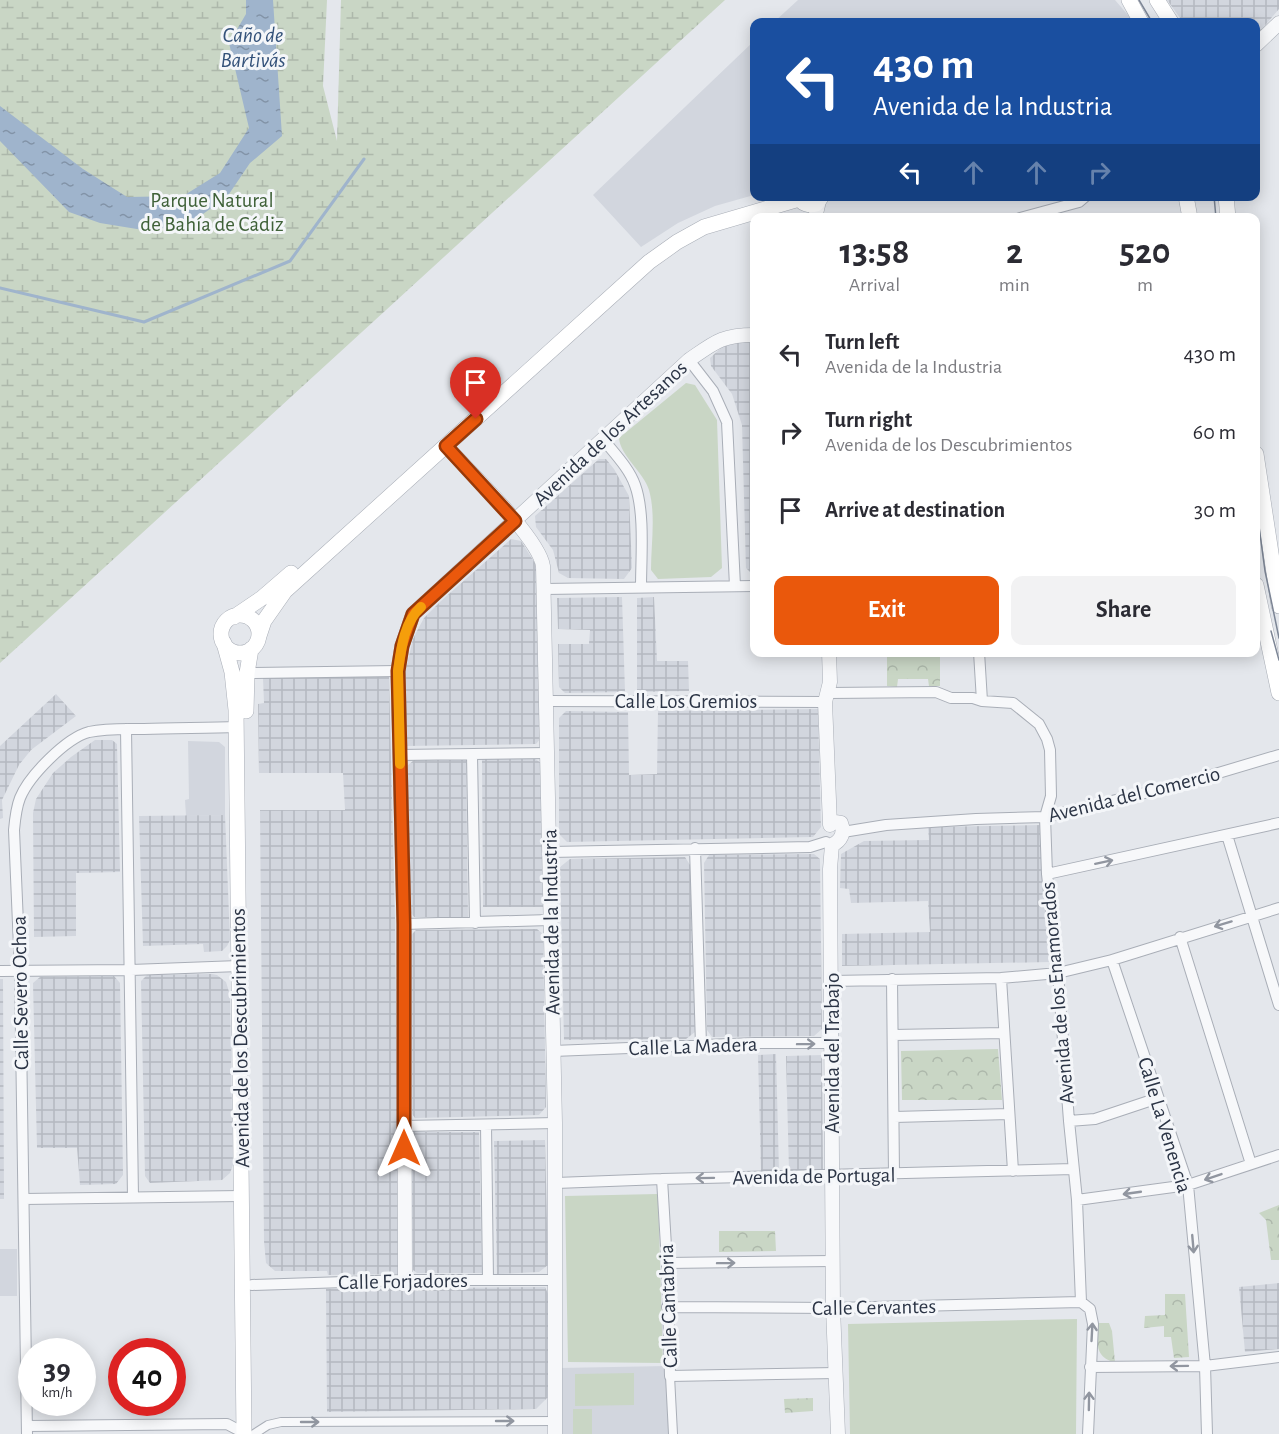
<!DOCTYPE html>
<meta charset="utf-8">
<style>
:root{--surface:#fff;--page:#f2f2f3;--text:#2b2b33;--muted:#7c7c81;--accent:#ea580c}
body{margin:0;font-family:"Alegreya Sans",sans-serif;background:var(--page);color:var(--text);height:100vh;display:flex;flex-direction:column;font-size:22px;white-space:nowrap}
*{box-sizing:border-box;margin:0}
p{font-size:20px;color:var(--muted)}
.icon{flex:none;width:33px;height:33px;fill:none;stroke:currentColor;stroke-width:2;stroke-linecap:round;stroke-linejoin:round}
.map{position:relative;flex:1;overflow:hidden}
.side{position:absolute;left:750px;top:213px;width:510px;height:444px;display:flex;flex-direction:column;background:var(--surface);border-radius:12px;box-shadow:0 3px 15px #0003}
.side>*{flex:none}
.guide{position:absolute;left:750px;top:18px;width:510px;height:183px;border-radius:12px;box-shadow:0 3px 15px #0003;background:#1a4fa0;color:#fff;overflow:hidden}
.speed{position:absolute;left:18px;top:1338px;display:flex;gap:12px;font-size:30px;font-weight:700;text-align:center}
.speed>*{display:grid;place-content:center;width:78px;height:78px;border-radius:50%;background:var(--surface);box-shadow:0 3px 15px #0003;line-height:1}
.speed small{font-size:15px;font-weight:400}
.speed .limit{border:9px solid #d22;background:#fff;color:#111}
.pin{position:absolute;display:grid;place-items:center;width:51px;height:51px;color:#fff;margin:-62px -26px;border-radius:50% 50% 50% 0;rotate:-45deg;box-shadow:0 0 6px #0007}
.pin .icon{rotate:45deg}
.me{position:absolute;width:66px;margin:-33px;rotate:0deg;stroke-linejoin:round;filter:drop-shadow(0 0 4px #0008)}
.turn{display:flex;align-items:center;gap:21px;height:126px;padding:0 24px;font-size:27px}
.turn .icon{width:78px;height:78px;stroke-width:2.5}
.turn b{display:block;font-size:42px;line-height:51px}
.lanes{display:flex;align-items:center;height:57px;padding:0 24px;background:#0003;justify-content:center;gap:30px;direction:ltr}
.lanes .off{opacity:.35}
.eta{display:flex;justify-content:space-evenly;align-items:center;height:102px;text-align:center}
.eta b{font-size:36px;font-weight:700;line-height:42px}
.cta{display:flex;gap:12px;margin-top:auto;padding:12px 24px}
.cta a{flex:1;height:69px;border-radius:12px;background:var(--accent);color:#fff;font-size:24px;font-weight:700;line-height:69px;text-align:center}
.cta a+a{background:var(--page);color:var(--text)}
ul{padding:0;list-style:none}
li{display:flex;align-items:center;gap:18px;height:78px;padding:0 24px}
li div{flex:1}
li b{display:block;font-size:22px}
li em{font-style:normal}
.map>svg:first-child{display:block}
.built{fill:#d2d6de}
.industrial{fill:url(#industrial-grid)}
.grass{fill:#c9d6c5}
.forest{fill:url(#forest-crowns)}
.wetland{fill:url(#wetland-marsh)}
.water{fill:url(#water-ripples)}
.lines{fill:none;stroke-linecap:round;stroke-linejoin:round}
.stream{stroke:#9fb4cc;stroke-width:3}
.pedestrian-casing{stroke:#a9aeb7;stroke-width:10}
.minor-casing{stroke:#a9aeb7;stroke-width:12}
.tertiary-casing{stroke:#a9aeb7;stroke-width:15}
.secondary-casing{stroke:#a9aeb7;stroke-width:16}
.pedestrian{stroke:#f7f8fa;stroke-width:8}
.minor{stroke:#f7f8fa;stroke-width:10}
.tertiary{stroke:#f7f8fa;stroke-width:14}
.secondary{stroke:#fff;stroke-width:15}
.tram{stroke:#7d8696;stroke-width:1.5}
.oneway{stroke:#9196a0}
.route-casing{stroke:#983908;stroke-width:15}
.route{stroke:#ea580c;stroke-width:10}
.slow{stroke:#f59e0b;stroke-width:10}
.labels{text-anchor:middle;stroke-width:6;stroke-linejoin:round;paint-order:stroke}
.park-label{font-size:21px;fill:#3f6138;stroke:#f4f6f9}
.street-label{font-size:21px;fill:#2b3445;stroke:#f4f6f9}
.water-label{font-size:22px;font-style:italic;fill:#34527a;stroke:#f4f6f9}
</style>
<div class="map">
<svg width="1279" height="1434" viewBox="0 0 1279 1434">
<defs>
<pattern id="industrial-grid" width="8" height="8" patternUnits="userSpaceOnUse" patternTransform="scale(1.5)"><rect width="8" height="8" fill="#d2d6de"/><path d="M0 4h8M4 0v8" fill="none" stroke="#b4b8c0"/></pattern>
<pattern id="forest-crowns" width="20" height="18" patternUnits="userSpaceOnUse" patternTransform="scale(1.5)"><rect width="20" height="18" fill="#c9d6c5"/><path d="M2 6a3 3 0 1 1 6 0M12 15a3 3 0 1 1 6 0" fill="none" stroke="#adb8ab"/></pattern>
<pattern id="wetland-marsh" width="20" height="14" patternUnits="userSpaceOnUse" patternTransform="scale(1.5)"><rect width="20" height="14" fill="#c9d6c5"/><path d="M1 5h8M5 5V1M11 12h8M15 12V8" fill="none" stroke="#adb8ab"/></pattern>
<pattern id="water-ripples" width="26" height="14" patternUnits="userSpaceOnUse" patternTransform="scale(1.5)"><rect width="26" height="14" fill="#9fb4cc"/><path d="M2 4q2-2 4 0t4 0M15 11q2-2 4 0t4 0" fill="none" stroke="#8293a7"/></pattern>
</defs>
<rect width="100%" height="100%" fill="#e4e7ec"/>
<path class="built" d="M798,0h317l19,22h-360z
M754,41v154l-39,11 -37,17 -37,24 -48,-52z
M188,741l31,1 6,5v68l-39,1 -1,-16 4,-1z
M0,1249h17v47h-17z
M667,1366l4,68h-110l-1,-66z"/>
<path class="industrial" d="M1167,0h112v9l-23,27v-14h-73z
M754,341v235l-8,-8 -4,-143 -10,-31 -21,-28 -1,-8 15,-14z
M599,459h7l8,10 15,27 3,72 -8,11 -56,-1 -9,-5 -6,-23 -17,-23 -1,-11z
M511,539l10,2 17,27 4,169 -6,7 -130,2 -1,-73 8,-34 5,-10 6,-11 17,-17z
M622,597l3,95 -60,1 -6,-6 -1,-43h31l1,-14 -32,-1 -1,-31z
M654,597l3,64h31l1,30 -52,1v-94z
M389,676l6,242 4,356 -71,1 -1,-4h-52l-9,-8 -2,-22 -4,-431h85l-2,-37h-84l-1,-69 6,-1 -1,-25z
M56,694l20,22 -45,34 -12,15 -17,35 1,18 -3,1v-73z
M818,709l3,118 -8,10 -246,5 -8,-8v-116l7,-7 62,1 1,63 28,-1 1,-63z
M95,740h17l5,4 3,128 -44,1v63l-42,1 -1,-124 3,-14 17,-26 18,-16z
M534,758l7,5 2,144h-60l-1,-148z
M414,760h52l2,157h-54l-5,-7 -2,-144z
M225,815l5,125 -3,6 -5,5 -18,1 -1,-8 -60,2 -4,-130z
M1041,825l9,137 -208,4v-32l88,-2 -2,-31 -77,2 -2,-14 -9,-1 1,-34 23,-13 65,-1 -1,-13z
M814,854l6,5 2,170 -8,7 -102,1 -5,-7 -3,-167 5,-8z
M685,857l5,8 5,167 -9,7 -122,1 -4,-173 10,-8z
M537,929l6,5 3,173 -7,8 -124,3 -3,-4 -2,-178 6,-6z
M212,974l5,1 9,7 4,13 3,170 -3,8 -8,7 -72,3 -5,-7 -4,-195 6,-6z
M114,976l6,7 3,192 -7,9 -36,1 -3,-37h-40l-4,-165 7,-6z
M0,979h3l1,220h-4z
M776,1054l3,118 -18,1 -3,-118z
M822,1055l1,117 -34,-1 -3,-115z
M414,1132h65l3,141h-65l-4,-3 -2,-132z
M545,1140l3,125 -9,7 -42,2 -3,-133z
M1279,1283v66l-34,3 -6,-65z
M545,1287l4,9 -1,101 -12,12 -209,3 -1,-123z"/>
<path class="grass" d="M686,383l9,2 22,35 5,148 -11,9 -53,2 -7,-9c0,-26 5,-55 -2,-80 -5,-17 -29,-35 -30,-52z
M658,1194l5,169 -95,-1 -3,-166z
M1077,1319l-1,115h-226l-2,-110z
M634,1373v32l-59,1v-32z
M573,1409h19v25h-19z"/>
<path class="forest" d="M887,653h53v33h-11l-1,-7h-30l-1,8 -10,-1z
M998,1049l4,51h-100l-1,-49z
M1279,1205v55h-8l-5,-40 -7,-7z
M719,1231h56l1,20 -57,1z
M1165,1294h20l4,63 -15,1 -3,-21h-7v-11l-20,2 1,-12 20,-1z
M1098,1323h11l3,8 3,31c-21,-4 -18,-21 -17,-39z
M813,1398v13l-28,2 -1,-14z"/>
<path class="wetland" d="M0,0h327l-4,86 14,55 4,-141h384l-725,663z"/>
<path class="water" d="M246,0h27l9,136 -32,27 -23,34 -41,29 -43,4 -43,-7 -31,-11 -69,-71v-35l83,63 44,28 56,-1 37,-23 29,-45 -20,-85 17,-29z"/>
<g class="lines">
<path class="stream" d="M0,288l144,34 146,-61 74,-102"/>
<g class="pedestrian-casing">
<path id="pedestrian" d="M670,1376l3,58
M254,1434l14,-9 13,-3 274,-1"/>
</g>
<g class="minor-casing">
<path id="minor" d="M1020,218l59,-16 7,-6
M689,360l24,31 14,31 8,164
M603,439c11,14 26,29 32,46 10,27 6,73 6,102
M544,589l210,-3
M979,652l3,49
M247,673l151,-2
M829,693l107,-1 15,6h22l9,3 31,2 26,21 8,15 3,11 1,46 -6,21 2,57 11,99 11,148 8,79 4,102
M547,701l278,1
M126,729l7,468
M400,755l148,-2
M472,755l3,168
M843,832l43,-7 90,-6 69,-2 133,-32 101,-30
M1227,835l52,170
M695,848l6,197
M550,852l260,-5 16,-5
M1047,874l232,-51
M404,924l146,-4
M1180,937l71,227
M1112,960l76,225 17,181 2,68
M0,971l131,-1 108,-4
M1001,978l12,193
M892,979l2,195
M832,981l169,-3 57,-5 54,-13 167,-52
M893,1035l111,-2
M553,1051l202,-8h78
M894,1117l115,-3
M1069,1121l26,-2 63,-21
M486,1125l2,155
M403,1126l152,-3
M662,1179l5,84 3,113 166,-3
M556,1183l106,-4 411,-10
M24,1199l217,-3
M1077,1200l111,-15 91,-30
M667,1263l166,-2
M252,1285l153,-5h150
M1081,1302l9,7 3,15 -5,110
M667,1307l166,1 248,-6
M1090,1367l115,-1 74,-9
M27,1426l200,-2 17,9
M27,1434l-7,-463 -6,-141c1,-11 2,-22 6,-32 9,-22 46,-60 69,-66 18,-4 37,-3 55,-3 31,-1 62,-1 93,-2"/>
</g>
<g class="tertiary-casing">
<path id="tertiary" d="M1256,45l23,-22
M815,218l4,-17
M446,446c22,24 93,92 97,120l12,557v311
M829,652l1,30 -5,20 5,123
M832,845l-2,24 3,439 5,126
M832,845c9,-4 13,-12 9,-22l-6,-1
M405,1280l-1,-356 -6,-253 4,-25 11,-32 276,-254c26,-18 33,-25 65,-25"/>
</g>
<g class="secondary-casing">
<path id="secondary" d="M1129,0l12,22
M1157,0l14,22
M798,196c4,8 10,10 18,8l6,-8
M1186,196l4,22
M1226,196l2,22
M1256,454l23,152
M1256,585l23,108
M221 634a19 19 0 1 1 38 0a19 19 0 1 1-38 0Z
M234,617l28,-19 29,-25
M259,636l5,-15 21,-30 364,-329 28,-20 27,-15 95,-28
M224,643l8,29 4,38 8,724
M246,711l1,-38 4,-24"/>
</g>
<use href="#pedestrian" class="pedestrian"/>
<use href="#minor" class="minor"/>
<use href="#tertiary" class="tertiary"/>
<use href="#secondary" class="secondary"/>
<path class="tram" d="M1139,0l13,22
M1214,196l2,22
M1256,504l9,67 14,67
M1271,631l8,29"/>
</g>
<defs><path id="oneway-shaft" d="M-6 0H5M1.5-3L5.5 0L1.5 3" fill="none" stroke-width="1.6" stroke-linecap="round" stroke-linejoin="round" transform="scale(1.5)"/></defs>
<g class="oneway">
<use href="#oneway-shaft" transform="translate(1104 862) rotate(-12)"/>
<use href="#oneway-shaft" transform="translate(1223 924) rotate(163)"/>
<use href="#oneway-shaft" transform="translate(806 1044) rotate(-1)"/>
<use href="#oneway-shaft" transform="translate(1213 1177) rotate(161)"/>
<use href="#oneway-shaft" transform="translate(705 1178) rotate(179)"/>
<use href="#oneway-shaft" transform="translate(1132 1193) rotate(172)"/>
<use href="#oneway-shaft" transform="translate(1193 1244) rotate(85)"/>
<use href="#oneway-shaft" transform="translate(726 1263) rotate(-1)"/>
<use href="#oneway-shaft" transform="translate(1092 1332) rotate(-87)"/>
<use href="#oneway-shaft" transform="translate(1179 1366) rotate(179)"/>
<use href="#oneway-shaft" transform="translate(1089 1401) rotate(-89)"/>
<use href="#oneway-shaft" transform="translate(505 1421)"/>
<use href="#oneway-shaft" transform="translate(310 1422)"/>
</g>
<g class="lines">
<g class="route-casing">
<path id="route" d="M404,1148v-224l-6,-253 4,-25 11,-32 102,-93 -69,-75 30,-27"/>
</g>
<use href="#route" class="route"/>
<path class="slow" d="M400,764l-2,-93c3,-22 6,-49 23,-64"/>
</g>
<g class="labels">
<g class="park-label">
<text x="212" y="207">Parque Natural<tspan x="212" dy="24">de Bahía de Cádiz</tspan></text>
</g>
<g class="street-label">
<text transform="translate(610 433) rotate(-43)" y="7">Avenida de los Artesanos</text>
<text x="686" y="708">Calle Los Gremios</text>
<text transform="translate(1134 794) rotate(-14)" y="7">Avenida del Comercio</text>
<text transform="translate(551 922) rotate(-91)" y="7">Avenida de la Industria</text>
<text transform="translate(20 993) rotate(-91)" y="7">Calle Severo Ochoa</text>
<text transform="translate(1057 993) rotate(-95)" y="7">Avenida de los Enamorados</text>
<text transform="translate(240 1038) rotate(-91)" y="7">Avenida de los Descubrimientos</text>
<text transform="translate(693 1046) rotate(-2)" y="7">Calle La Madera</text>
<text transform="translate(832 1053) rotate(-90)" y="7">Avenida del Trabajo</text>
<text transform="translate(1165 1125) rotate(73)" y="7">Calle La Venencia</text>
<text transform="translate(814 1176) rotate(-1)" y="7">Avenida de Portugal</text>
<text transform="translate(403 1281) rotate(-1)" y="7">Calle Forjadores</text>
<text transform="translate(668 1306) rotate(-92)" y="7">Calle Cantabria</text>
<text transform="translate(874 1307) rotate(-1)" y="7">Calle Cervantes</text>
</g>
<g class="water-label">
<text x="253" y="42">Caño de<tspan x="253" dy="25">Bartivás</tspan></text>
</g>
</g>
</svg>
<div class="speed"><div>39<small>km/h</small></div><div class="limit">40</div></div>
<div class="pin" style="left:476px;top:419px;background:#d93025"><svg class="icon" aria-label="arrive" viewBox="0 0 24 24"><path d="M6 21V4h12l-3 4 3 4H6"/></svg></div>
<svg class="me" style="left:404px;top:1148px" viewBox="-20 -20 40 40"><path d="M0-17L14 15 0 8-14 15z" fill="#ea580c" stroke="#fff" stroke-width="4"/></svg>
<div class="guide">
<div class="turn"><svg class="icon" aria-label="left" viewBox="0 0 24 24"><path d="M17 20v-9H6M10 6l-5 5 5 5"/></svg><div><b>430 m</b>Avenida de la Industria</div></div>
<div class="lanes"><svg class="icon" aria-label="left" viewBox="0 0 24 24"><path d="M17 20v-9H6M10 6l-5 5 5 5"/></svg><svg class="icon off" aria-label="ahead" viewBox="0 0 24 24"><path d="M12 20V5M6 11l6-6 6 6"/></svg><svg class="icon off" aria-label="ahead" viewBox="0 0 24 24"><path d="M12 20V5M6 11l6-6 6 6"/></svg><svg class="icon off" aria-label="right" viewBox="0 0 24 24"><path d="M7 20v-9h11M14 6l5 5-5 5"/></svg></div>
</div>
<section class="side">
<div class="eta">
<div><b>13:58</b><p>Arrival</p></div>
<div><b>2</b><p>min</p></div>
<div><b>520</b><p>m</p></div>
</div>
<ul>
<li><svg class="icon" aria-label="left" viewBox="0 0 24 24"><path d="M17 20v-9H6M10 6l-5 5 5 5"/></svg><div><b>Turn left</b><p>Avenida de la Industria</p></div><em>430 m</em></li>
<li><svg class="icon" aria-label="right" viewBox="0 0 24 24"><path d="M7 20v-9h11M14 6l5 5-5 5"/></svg><div><b>Turn right</b><p>Avenida de los Descubrimientos</p></div><em>60 m</em></li>
<li><svg class="icon" aria-label="arrive" viewBox="0 0 24 24"><path d="M6 21V4h12l-3 4 3 4H6"/></svg><div><b>Arrive at destination</b></div><em>30 m</em></li>
</ul>
<div class="cta"><a>Exit</a><a>Share</a></div>
</section>
</div>
